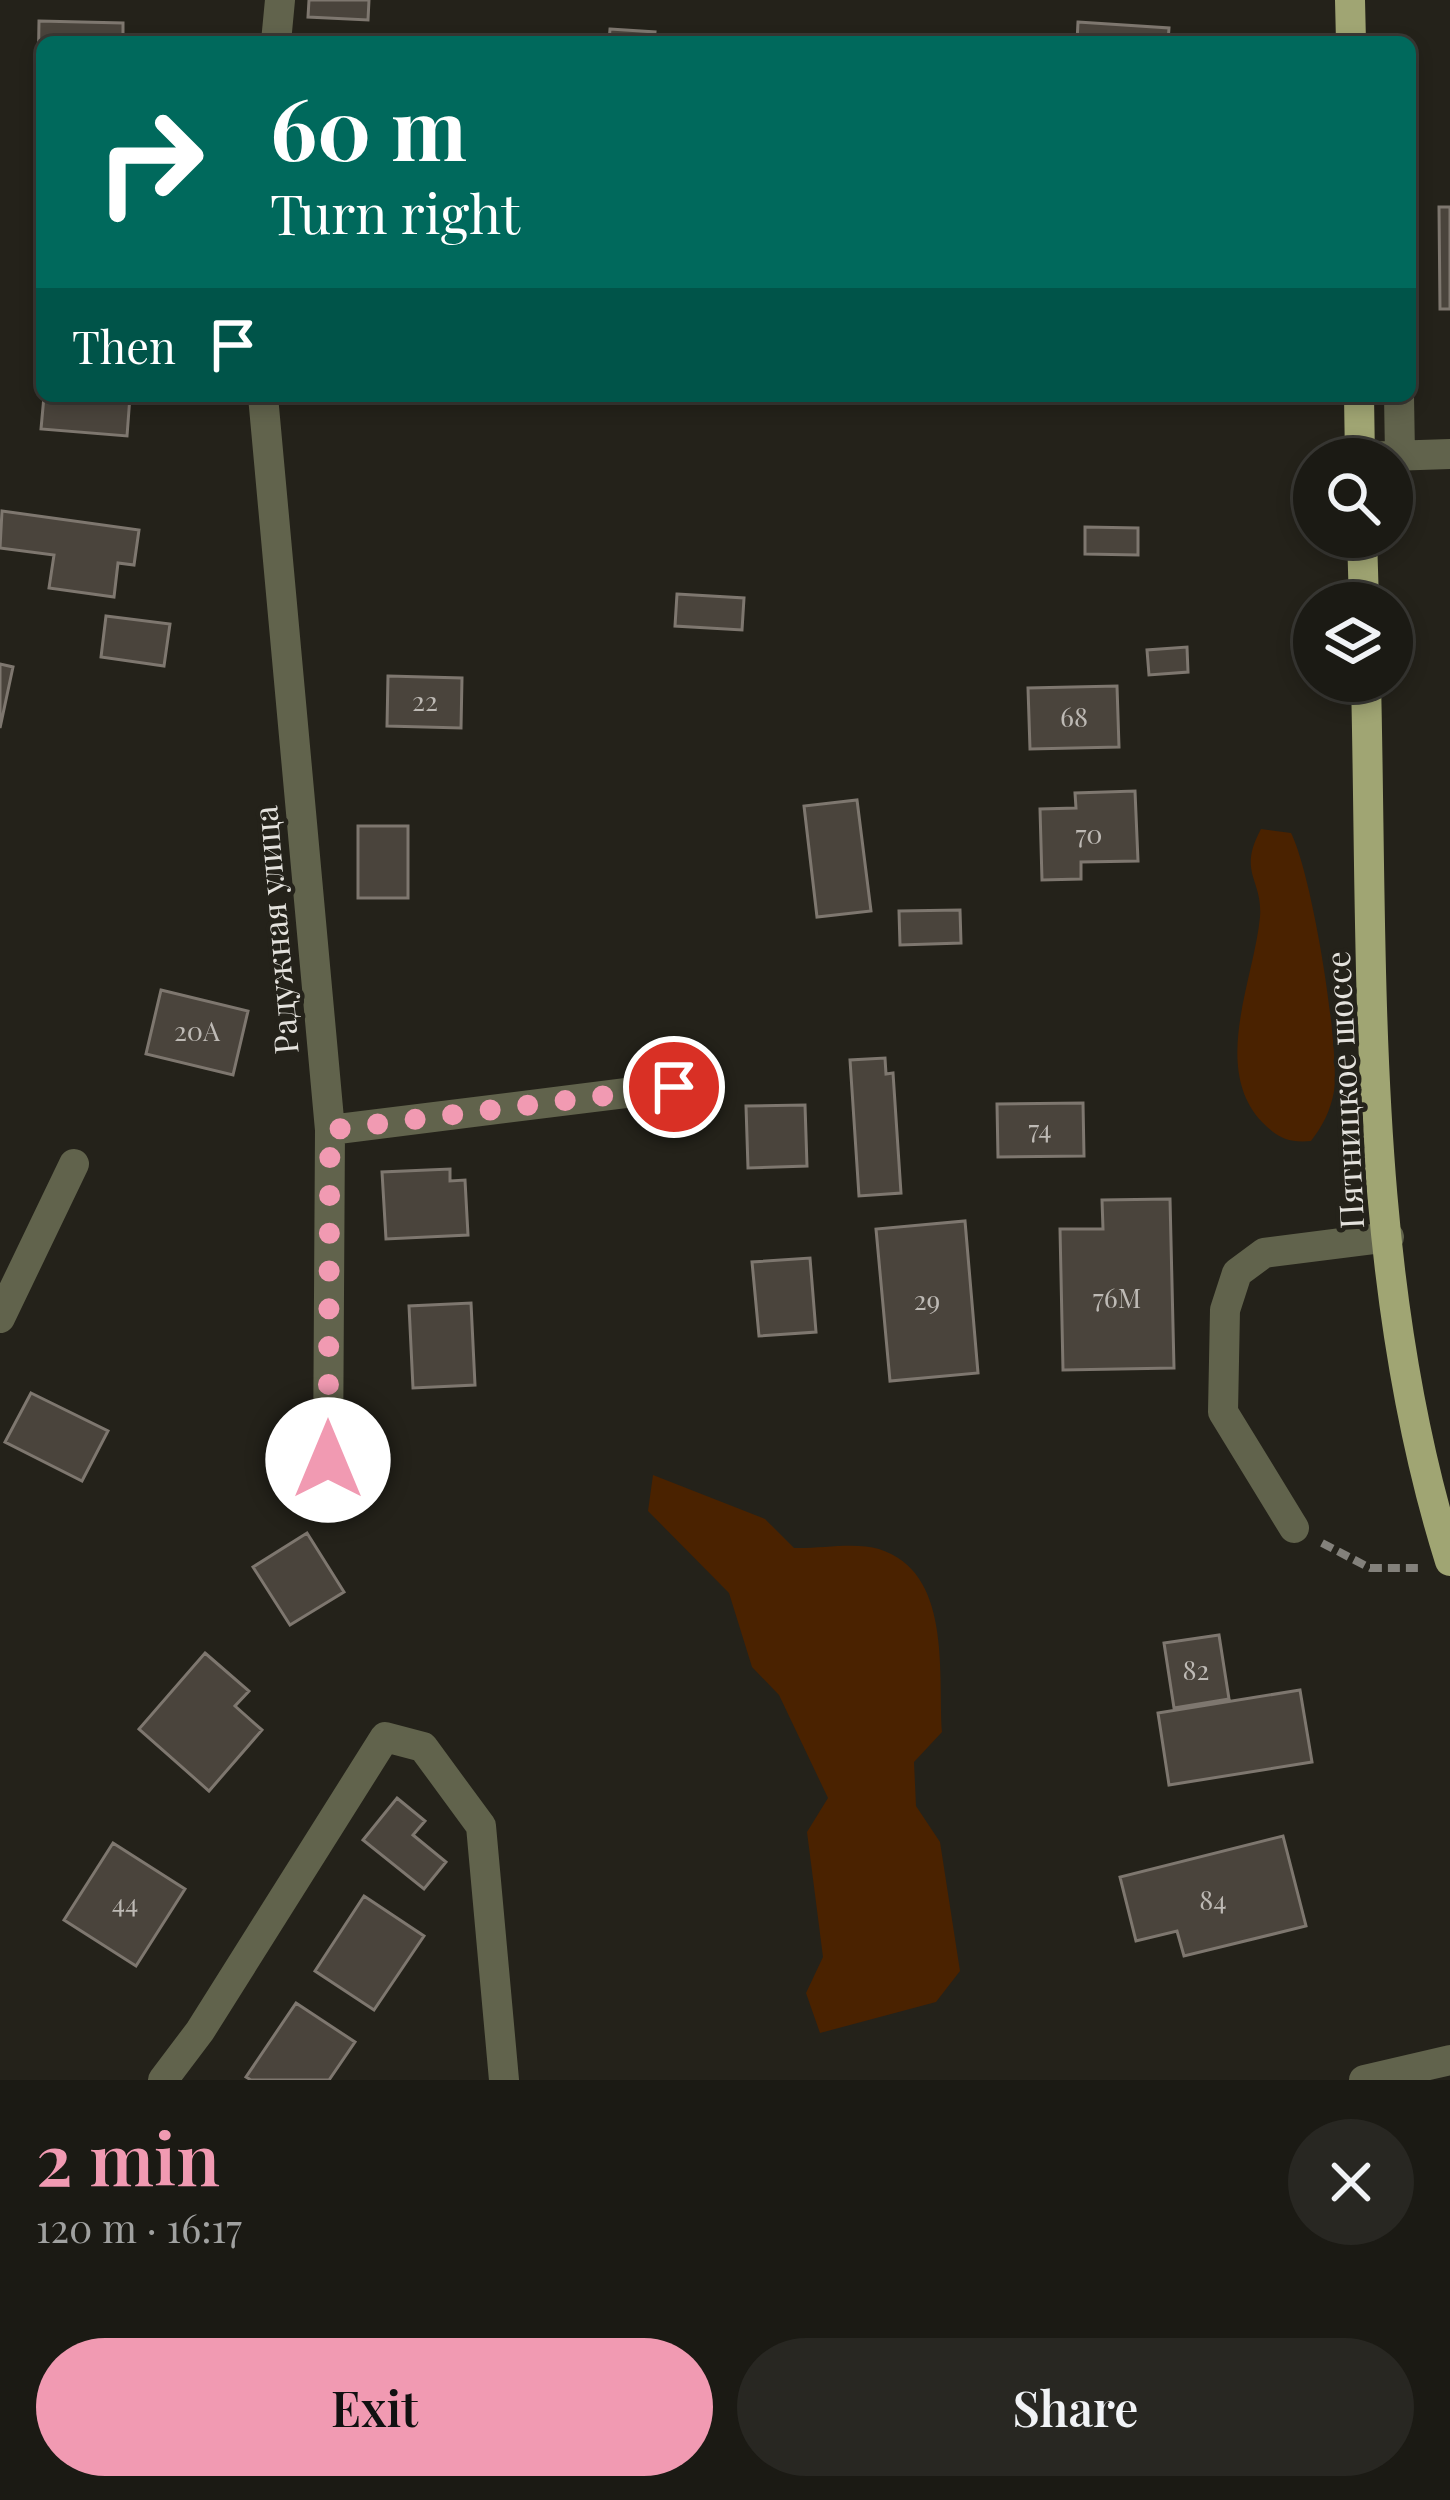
<!DOCTYPE html>
<meta charset="utf-8">
<style>
:root{--surface:#1b1a14;--page:#282722;--text:#f1f3f6;--muted:#a0a1a0;--line:#393834;--accent:#f19ab2}
body{margin:0;font-family:"Playfair Display",serif;background:var(--page);color:var(--text);height:100vh;display:flex;flex-direction:column;font-size:45px;white-space:nowrap}
*{box-sizing:border-box;margin:0}
p{font-size:39px;color:var(--muted)}
.icon{flex:none;width:66px;height:66px;fill:none;stroke:currentColor;stroke-width:2;stroke-linecap:round;stroke-linejoin:round}
.map{position:relative;height:2080px;overflow:hidden}
.details{display:flex;flex-direction:column;background:var(--surface);flex:1}
.details>*{flex:none}
.hud{position:absolute;left:36px;top:36px;width:1380px;height:366px;border-radius:18px;box-shadow:0 6px 18px #0003,0 0 0 3px var(--line);background:#00695c;color:#fff;overflow:hidden}
.controls{position:absolute;left:1293px;top:438px;display:grid;gap:24px}
.controls a{display:grid;place-items:center;width:120px;height:120px;border-radius:50%;background:var(--surface);box-shadow:0 6px 18px #0003,0 0 0 3px var(--line);font-size:60px}
.pin{position:absolute;display:grid;place-items:center;width:102px;height:102px;color:#fff;margin:-51px;border:6px solid #fff;border-radius:50%;box-shadow:0 3px 12px #0007}
.me{position:absolute;width:132px;margin:-66px;rotate:0deg;stroke-linejoin:round;filter:drop-shadow(0 0 9px #0008)}
.turn{display:flex;align-items:center;gap:42px;height:252px;padding:0 36px;font-size:54px}
.turn .icon{width:156px;height:156px;stroke-width:2.5}
.turn b{display:block;font-size:84px;line-height:102px}
.then{display:flex;align-items:center;height:114px;padding:0 36px;background:#0003;gap:24px;font-size:45px}
.round{display:grid;place-items:center;flex:none;width:126px;height:126px;border-radius:63px;background:var(--page)}
.summary{display:flex;align-items:center;justify-content:space-between;height:204px;padding:0 36px}
h1{font-size:72px;font-weight:600;line-height:90px;color:var(--accent)}
.button{display:flex;gap:24px;margin-top:auto;padding:24px 36px}
.button a{flex:1;height:138px;border-radius:72px;background:var(--accent);color:#111;font-size:48px;font-weight:600;line-height:138px;text-align:center}
.button a+a{background:var(--page);color:var(--text)}
.map>svg:first-child{display:block}
.green{fill:#4a2200}
.building{fill:#4a443c;stroke:#7e776f;stroke-width:3}
.lines{fill:none;stroke-linecap:round;stroke-linejoin:round}
.path{stroke:#83817b;stroke-width:8;stroke-dasharray:12 6;stroke-linecap:butt}
.minor{stroke:#61634c;stroke-width:30}
.major{stroke:#a0a573;stroke-width:30}
.route{stroke:#f19ab2;stroke-width:21;stroke-dasharray:0 37.8}
.labels{text-anchor:middle;stroke-width:9;stroke-linejoin:round;paint-order:stroke}
.number-label{font-size:27px;fill:#bebab5}
.street-label{font-size:33px;fill:#e4e2dd;stroke:#24221a}
</style>
<div class="map">
<svg width="1450" height="2080" viewBox="0 0 1450 2080">
<rect width="100%" height="100%" fill="#24221a"/>
<path class="green" d="M1261,829l30,4c21,41 49,212 43,258 -3,19 -12,36 -23,50 -22,2 -33,-3 -49,-19 -51,-54 -8,-142 -2,-205 3,-38 -23,-44 1,-88z
M653,1475l112,44 29,29c25,1 61,-6 85,1 73,23 59,122 63,183l-28,30 2,44 24,36 20,129 -24,31 -116,31 -14,-40 17,-36 -16,-125 21,-34 -49,-103 -27,-28 -23,-74 -81,-82z"/>
<path class="building" d="M309,0h60l-1,20 -60,-3z
M39,21l84,2v19h-81v38h-4z
M1078,22l91,6 -1,14h-91z
M610,29l45,3 -1,10h-45z
M1439,207h11v102h-10z
M44,396h86l-3,40 -86,-7z
M2,511l137,19 -5,35 -16,-2 -4,34 -65,-9 5,-33 -54,-7z
M1085,527l53,1v27l-53,-1z
M677,594l67,4 -2,32 -67,-4z
M106,616l64,8 -6,42 -63,-9z
M1187,647l1,25 -39,3 -2,-25z
M0,664l13,3 -13,61z
M388,676l74,2 -1,50 -74,-2z
M1117,686l2,61 -89,2 -2,-61z
M1135,791l3,70 -57,1v17l-39,1 -2,-71 36,-1 -1,-15z
M857,800l14,111 -54,6 -13,-111z
M358,826h50v72h-50z
M960,910l1,33 -61,2 -1,-34z
M161,990l87,21 -15,64 -87,-21z
M885,1058l1,16 7,-1 8,120 -42,3 -9,-136z
M1083,1103l1,53 -86,1 -1,-53z
M805,1105l2,61 -59,2 -2,-62z
M450,1169v12l15,-1 3,55 -82,4 -4,-67z
M1170,1199l4,169 -111,2 -3,-141h43l-1,-29z
M965,1221l13,152 -88,8 -14,-152z
M810,1258l6,74 -57,4 -7,-74z
M471,1303l4,82 -62,3 -4,-82z
M31,1393l77,38 -26,50 -77,-39z
M307,1533l37,59 -54,33 -37,-58z
M1219,1635l10,64 -55,9 -10,-65z
M205,1653l44,38 -14,15 27,24 -53,61 -70,-62z
M1300,1690l12,72 -143,23 -11,-72z
M397,1798l28,23 -12,14 33,27 -22,27 -61,-49z
M1283,1836l23,90 -122,30 -7,-25 -41,10 -16,-64z
M113,1843l72,46 -49,77 -72,-46z
M364,1896l60,40 -50,74 -59,-39z
M296,2003l59,39 -26,38h-78l-5,-3z"/>
<g class="lines">
<path class="path" d="M1322,1543l48,25h50"/>
<path class="minor" d="M276,42l4,-42
M263,396l67,734 -2,330
M1399,396l1,59
M1360,457l90,-3
M330,1130l344,-43
M0,1318l74,-154
M1294,1528l-71,-116 2,-102 12,-37 27,-20 125,-16
M163,2080l37,-49 185,-294 38,10 58,79 23,254
M1364,2080l86,-20"/>
<path class="major" d="M1350,0l1,42
M1359,396l1,63
M1362,537l2,66
M1366,681c7,293 -5,597 84,880"/>
</g>
<g class="lines">
<path class="route" d="M328,1460l2,-330 344,-43"/>
</g>
<g class="labels">
<g class="number-label">
<text x="425" y="711">22</text>
<text x="1074" y="727">68</text>
<text x="1089" y="844">70</text>
<text x="197" y="1041">20А</text>
<text x="1040" y="1139">74</text>
<text x="1117" y="1308">76М</text>
<text x="927" y="1310">29</text>
<text x="1196" y="1680">82</text>
<text x="1213" y="1910">84</text>
<text x="125" y="1913">44</text>
</g>
<g class="street-label">
<text transform="translate(276 930) rotate(-95)" y="12">Радужная улица</text>
<text transform="translate(1345 1090) rotate(-93)" y="12">Пятницкое шоссе</text>
</g>
</g>
</svg>
<div class="controls">
<a><svg class="icon" aria-label="search" viewBox="0 0 24 24"><circle cx="10" cy="10" r="6"/><path d="M15 15l6 6"/></svg></a>
<a><svg class="icon" aria-label="layers" viewBox="0 0 24 24"><path d="M12 4l9 5-9 5-9-5zM3 14l9 5 9-5"/></svg></a>
</div>
<div class="pin" style="left:674px;top:1087px;background:#d93025"><svg class="icon" aria-label="arrive" viewBox="0 0 24 24"><path d="M6 21V4h12l-3 4 3 4H6"/></svg></div>
<svg class="me" style="left:328px;top:1460px" viewBox="-20 -20 40 40"><circle r="19" fill="#fff"/><path d="M0-13L10 11 0 6-10 11z" fill="#f19ab2"/></svg>
<div class="hud">
<div class="turn"><svg class="icon" aria-label="right" viewBox="0 0 24 24"><path d="M7 20v-9h11M14 6l5 5-5 5"/></svg><div><b>60 m</b>Turn right</div></div>
<div class="then">Then<svg class="icon" aria-label="arrive" viewBox="0 0 24 24"><path d="M6 21V4h12l-3 4 3 4H6"/></svg></div>
</div>
</div>
<section class="details">
<div class="summary"><div><h1>2 min</h1><p>120 m · 16:17</p></div><a class="round"><svg class="icon" aria-label="close" viewBox="0 0 24 24"><path d="M6 6l12 12M18 6L6 18"/></svg></a></div>
<div class="button"><a>Exit</a><a>Share</a></div>
</section>
